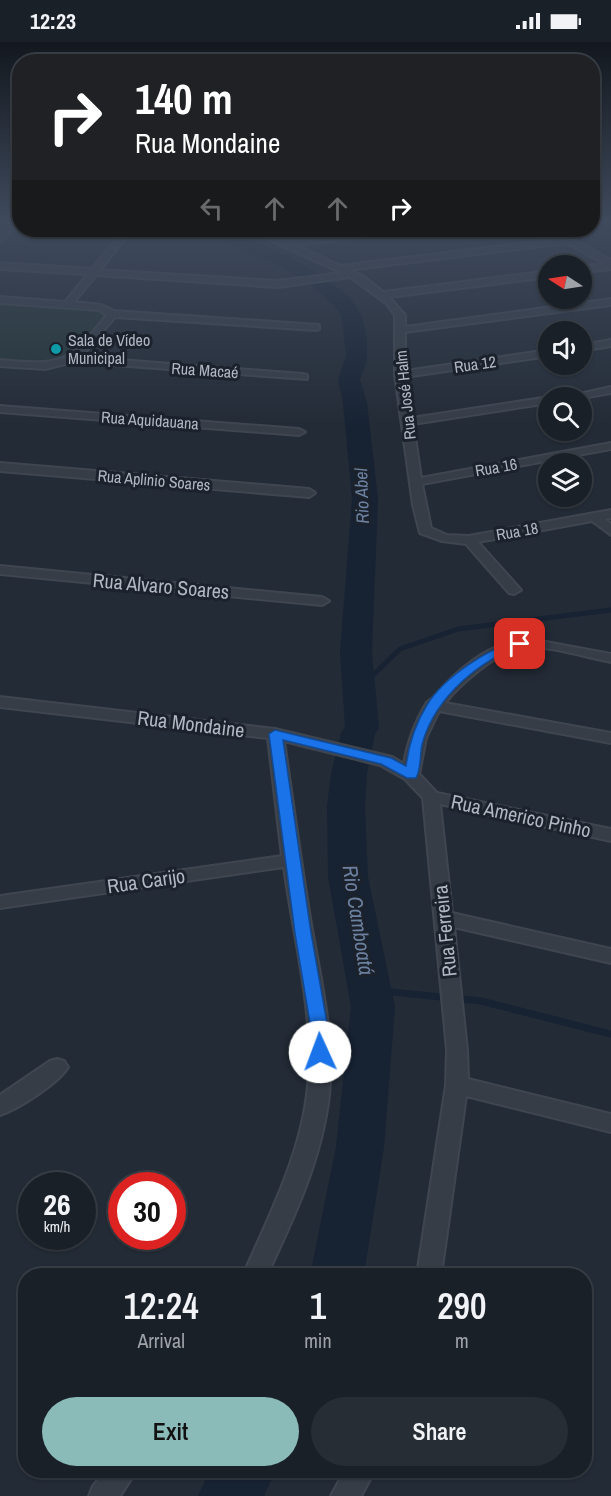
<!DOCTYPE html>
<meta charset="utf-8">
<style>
:root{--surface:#1a2028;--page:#272d34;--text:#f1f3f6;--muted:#9fa3a8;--line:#383e45;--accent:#8bbbb9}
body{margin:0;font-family:"Archivo Narrow",sans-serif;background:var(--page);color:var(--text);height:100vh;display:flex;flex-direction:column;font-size:22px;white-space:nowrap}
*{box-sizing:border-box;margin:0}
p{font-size:20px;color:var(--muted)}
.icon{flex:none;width:33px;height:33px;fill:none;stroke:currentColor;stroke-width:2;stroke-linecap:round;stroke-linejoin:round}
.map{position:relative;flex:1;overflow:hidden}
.panel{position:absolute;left:18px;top:1226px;width:574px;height:210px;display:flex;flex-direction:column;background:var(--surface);border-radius:24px;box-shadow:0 2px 4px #0004,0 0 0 2px var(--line)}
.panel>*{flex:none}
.hud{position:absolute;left:12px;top:12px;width:588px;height:183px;border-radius:24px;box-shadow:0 2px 4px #0004,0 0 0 2px var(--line);background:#202124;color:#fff;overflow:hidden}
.needle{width:39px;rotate:282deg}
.tools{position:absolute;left:538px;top:213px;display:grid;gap:12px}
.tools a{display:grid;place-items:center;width:54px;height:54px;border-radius:50%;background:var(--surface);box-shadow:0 2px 4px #0004,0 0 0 2px var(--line);font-size:30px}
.speed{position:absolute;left:18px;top:1130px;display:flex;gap:12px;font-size:30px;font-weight:700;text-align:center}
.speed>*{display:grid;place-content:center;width:78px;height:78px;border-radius:50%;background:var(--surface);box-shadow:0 2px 4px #0004,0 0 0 2px var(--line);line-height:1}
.speed small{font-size:15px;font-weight:400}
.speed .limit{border:9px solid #d22;background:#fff;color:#111}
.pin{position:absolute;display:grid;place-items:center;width:51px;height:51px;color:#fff;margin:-26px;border-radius:12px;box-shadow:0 3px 9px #0006}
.me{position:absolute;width:66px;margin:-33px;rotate:358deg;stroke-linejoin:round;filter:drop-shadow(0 0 4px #0008)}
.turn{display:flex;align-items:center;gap:21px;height:126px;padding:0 24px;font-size:27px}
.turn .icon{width:78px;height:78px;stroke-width:2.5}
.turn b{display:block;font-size:42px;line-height:51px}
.lanes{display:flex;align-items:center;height:57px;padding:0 24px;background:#0003;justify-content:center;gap:30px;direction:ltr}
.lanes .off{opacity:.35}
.eta{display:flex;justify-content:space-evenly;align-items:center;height:102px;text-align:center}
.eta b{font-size:36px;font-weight:600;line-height:42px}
.cta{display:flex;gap:12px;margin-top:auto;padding:12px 24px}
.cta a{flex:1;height:69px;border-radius:36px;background:var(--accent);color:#111;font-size:24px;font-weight:600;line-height:69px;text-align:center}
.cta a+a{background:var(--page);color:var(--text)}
.status{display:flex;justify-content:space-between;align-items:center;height:42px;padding:0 30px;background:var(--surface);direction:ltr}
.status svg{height:16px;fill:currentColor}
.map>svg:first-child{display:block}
.green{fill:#243537}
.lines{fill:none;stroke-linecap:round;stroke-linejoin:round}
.stream-far1{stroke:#172233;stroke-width:5}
.stream{stroke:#172233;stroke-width:7}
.river{fill:#172233;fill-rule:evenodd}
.street-casing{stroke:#3f4650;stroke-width:4}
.street{fill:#363d47;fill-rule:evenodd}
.route{fill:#1a73e8;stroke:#114b97;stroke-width:1.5}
.culture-dot{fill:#0f9aa8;stroke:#1b222c;stroke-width:2}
.labels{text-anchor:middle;stroke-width:6;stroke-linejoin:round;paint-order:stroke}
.far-poi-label{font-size:16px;fill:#b0b7c3;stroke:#1b222c;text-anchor:start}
.far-street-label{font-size:16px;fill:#b0b7c3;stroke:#1b222c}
.far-water-label{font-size:18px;font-style:italic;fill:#6c81a0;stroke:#1b222c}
.street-label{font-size:20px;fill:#b0b7c3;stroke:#1b222c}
.water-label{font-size:21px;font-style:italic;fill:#6c81a0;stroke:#1b222c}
</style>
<div class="status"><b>12:23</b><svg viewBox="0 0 49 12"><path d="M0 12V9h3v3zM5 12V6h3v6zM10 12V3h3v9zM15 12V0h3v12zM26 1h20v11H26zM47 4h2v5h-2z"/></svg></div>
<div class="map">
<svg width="611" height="1454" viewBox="0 0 611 1454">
<rect width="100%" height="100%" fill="#232b36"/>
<path class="green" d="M0,259l97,8 9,7 -40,42 -26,5 -40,-3z"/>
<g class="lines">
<path class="stream-far1" d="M362,686l8,-50 30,-29 58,-20 153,-19"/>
<path class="stream" d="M370,1006l21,-56 90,9 130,33"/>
<path class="river" d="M212,188h19l9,6 47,19 30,18 2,5 6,1 23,17 9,11 6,12 4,20v21l-7,20 7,23 11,96 -6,153 7,76 -4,6 -8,40 -2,32 3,71 27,130 -11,140 -20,128h-54l26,-128 15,-140 -23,-130 -1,-71 4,-32 10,-41 4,-6 -5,-75 12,-153 -9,-96 -5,-23 8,-25 -4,-36 -4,-9 -29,-28 -36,-19 -45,-19z
M210,1428h66l-12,26h-66z"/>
<g class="street-casing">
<path id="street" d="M13,180h7v3l-20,17v-7z
M58,188h74l-32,40 178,11 64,-8 -68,-31 -15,-12c12,0 19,11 30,11 41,2 82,-16 123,-11l-4,2 -112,13 44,21 220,-27 -13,-9h9l55,30v9l-29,3v-6l23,-2 -38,-21 -218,27 14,6 20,16 166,-21v6l-160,20 16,18v12l206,-28v6l-206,27v39l144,-21v6l-144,21 7,41 137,-21 3,1h-3v5l-136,21 8,54 190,-35v6l-189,35 9,44 16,7 22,1 142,-26v8l-6,1 6,5v11l-19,-14 -114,21 43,48 -7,4 -5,-1 -43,-49 -24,-3 -22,-8 -7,-28 -18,-130v-60l-8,-11 -37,-27 -72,10 -182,-12 -22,27 27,3 13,6 205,14v4l-3,1 -201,-13 -34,40 222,17 4,1v4l-234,-17 -28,7 -45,-3v-6c62,6 69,3 107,-45l-8,-5 -12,-1 -87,-6v-6l65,5 23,-28 -88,-5v-6l92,6 28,-34 -58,-3z
M611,298v6l-29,5v-6z
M611,345v6l-29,5h-21z
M0,364l299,23 6,3 -6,3 -299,-23z
M0,421l309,26 6,4 -6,4 -309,-26z
M0,524l322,31 7,4 -7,4 -322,-31z
M530,597l81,15v8c-28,-5 -63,-18 -92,-14 -22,4 -60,37 -74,55l166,30v10l-172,-32 -13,27 -7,36 18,19 174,36v12l-171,-37 12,109 159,36v14l-157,-36 13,123 1,29 143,35v18l-145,-36 -25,179h-24l29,-190 1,-35 -24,-252 -18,-19 -25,-14 -96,-24c9,62 17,122 27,183 10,57 24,114 18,171 -7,63 -35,123 -62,180h-24c29,-65 63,-131 66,-203 3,-68 -16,-138 -25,-205l-284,41v-12l282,-40 -14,-118 -268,-31v-10l275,32 117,28 12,7c3,-20 12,-44 22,-60 1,-3 5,-4 7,-6 24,-28 58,-58 97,-59z
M57,1017l7,2 4,6c-9,16 -50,42 -68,48v-20l50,-34z
M106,1428h31l-17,26h-31l4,-10z
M345,1428h30l-14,26h-30z"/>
</g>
<use href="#street" class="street"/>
</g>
<linearGradient id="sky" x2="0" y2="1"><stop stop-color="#13181e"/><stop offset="0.47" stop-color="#3f4a5d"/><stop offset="1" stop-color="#3f4a5d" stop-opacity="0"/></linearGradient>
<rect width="611" height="384" fill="url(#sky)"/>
<path class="route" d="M520,598l6,4 -1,2c-45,11 -89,52 -102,95 -4,12 -1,26 -7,37h-9l-26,-14 -98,-24 28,193 17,96v23l-2,4 -6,2 -7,-2 -2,-4v-23l-16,-96 -26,-199 6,-4 116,28 15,8c3,-22 9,-42 21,-61 17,-28 62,-57 93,-65z"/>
<circle class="culture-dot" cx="56" cy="307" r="6"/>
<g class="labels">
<g class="far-poi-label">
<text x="68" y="304">Sala de Vídeo<tspan x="68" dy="18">Municipal</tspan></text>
</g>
<g class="far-street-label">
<text transform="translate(475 322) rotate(-8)" y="6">Rua 12</text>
<text transform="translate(205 328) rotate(4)" y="6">Rua Macaé</text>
<text transform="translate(405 353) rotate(-96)" y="6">Rua José Halm</text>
<text transform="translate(150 378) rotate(4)" y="6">Rua Aquidauana</text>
<text transform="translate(496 425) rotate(-10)" y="6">Rua 16</text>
<text transform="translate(154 438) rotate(5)" y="6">Rua Aplinio Soares</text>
<text transform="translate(517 489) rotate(-10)" y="6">Rua 18</text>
</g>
<g class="far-water-label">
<text transform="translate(362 454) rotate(-92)" y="6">Rio Abel</text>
</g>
<g class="street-label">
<text transform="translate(161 544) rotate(5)" y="7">Rua Alvaro Soares</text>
<text transform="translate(191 682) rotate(7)" y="7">Rua Mondaine</text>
<text transform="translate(521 774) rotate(12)" y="7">Rua Americo Pinho</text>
<text transform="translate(146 839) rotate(-8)" y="7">Rua Carijo</text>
<text transform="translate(445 889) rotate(-96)" y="7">Rua Ferreira</text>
</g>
<g class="water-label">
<text transform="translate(358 878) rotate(81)" y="7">Rio Camboatá</text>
</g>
</g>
</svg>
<div class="tools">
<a><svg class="needle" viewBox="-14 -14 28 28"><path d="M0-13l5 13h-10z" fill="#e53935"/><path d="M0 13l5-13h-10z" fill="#9fa3a8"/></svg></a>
<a><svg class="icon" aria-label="sound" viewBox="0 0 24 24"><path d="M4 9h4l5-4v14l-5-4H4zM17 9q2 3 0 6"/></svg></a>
<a><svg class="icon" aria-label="search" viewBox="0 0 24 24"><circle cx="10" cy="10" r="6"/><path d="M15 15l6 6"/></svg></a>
<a><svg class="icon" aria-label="layers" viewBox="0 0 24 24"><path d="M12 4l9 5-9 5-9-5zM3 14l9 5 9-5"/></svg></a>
</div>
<div class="speed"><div>26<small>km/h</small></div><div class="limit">30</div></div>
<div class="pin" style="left:520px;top:602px;background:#d93025"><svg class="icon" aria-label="arrive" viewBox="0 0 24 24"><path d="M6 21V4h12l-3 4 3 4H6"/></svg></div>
<svg class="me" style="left:320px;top:1010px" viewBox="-20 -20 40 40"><circle r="19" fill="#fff"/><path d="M0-13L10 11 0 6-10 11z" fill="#1a73e8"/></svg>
<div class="hud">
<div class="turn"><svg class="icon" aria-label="right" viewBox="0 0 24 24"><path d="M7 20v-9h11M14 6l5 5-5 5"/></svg><div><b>140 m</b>Rua Mondaine</div></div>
<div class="lanes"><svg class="icon off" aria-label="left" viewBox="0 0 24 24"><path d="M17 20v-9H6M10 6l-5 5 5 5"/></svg><svg class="icon off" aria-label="ahead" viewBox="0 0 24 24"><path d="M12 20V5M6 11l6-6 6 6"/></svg><svg class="icon off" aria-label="ahead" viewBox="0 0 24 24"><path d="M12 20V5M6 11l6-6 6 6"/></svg><svg class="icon" aria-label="right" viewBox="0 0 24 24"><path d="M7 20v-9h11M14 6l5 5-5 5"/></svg></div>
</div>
<section class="panel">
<div class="eta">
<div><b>12:24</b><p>Arrival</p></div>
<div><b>1</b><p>min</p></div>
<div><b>290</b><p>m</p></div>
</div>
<div class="cta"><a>Exit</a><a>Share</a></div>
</section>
</div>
